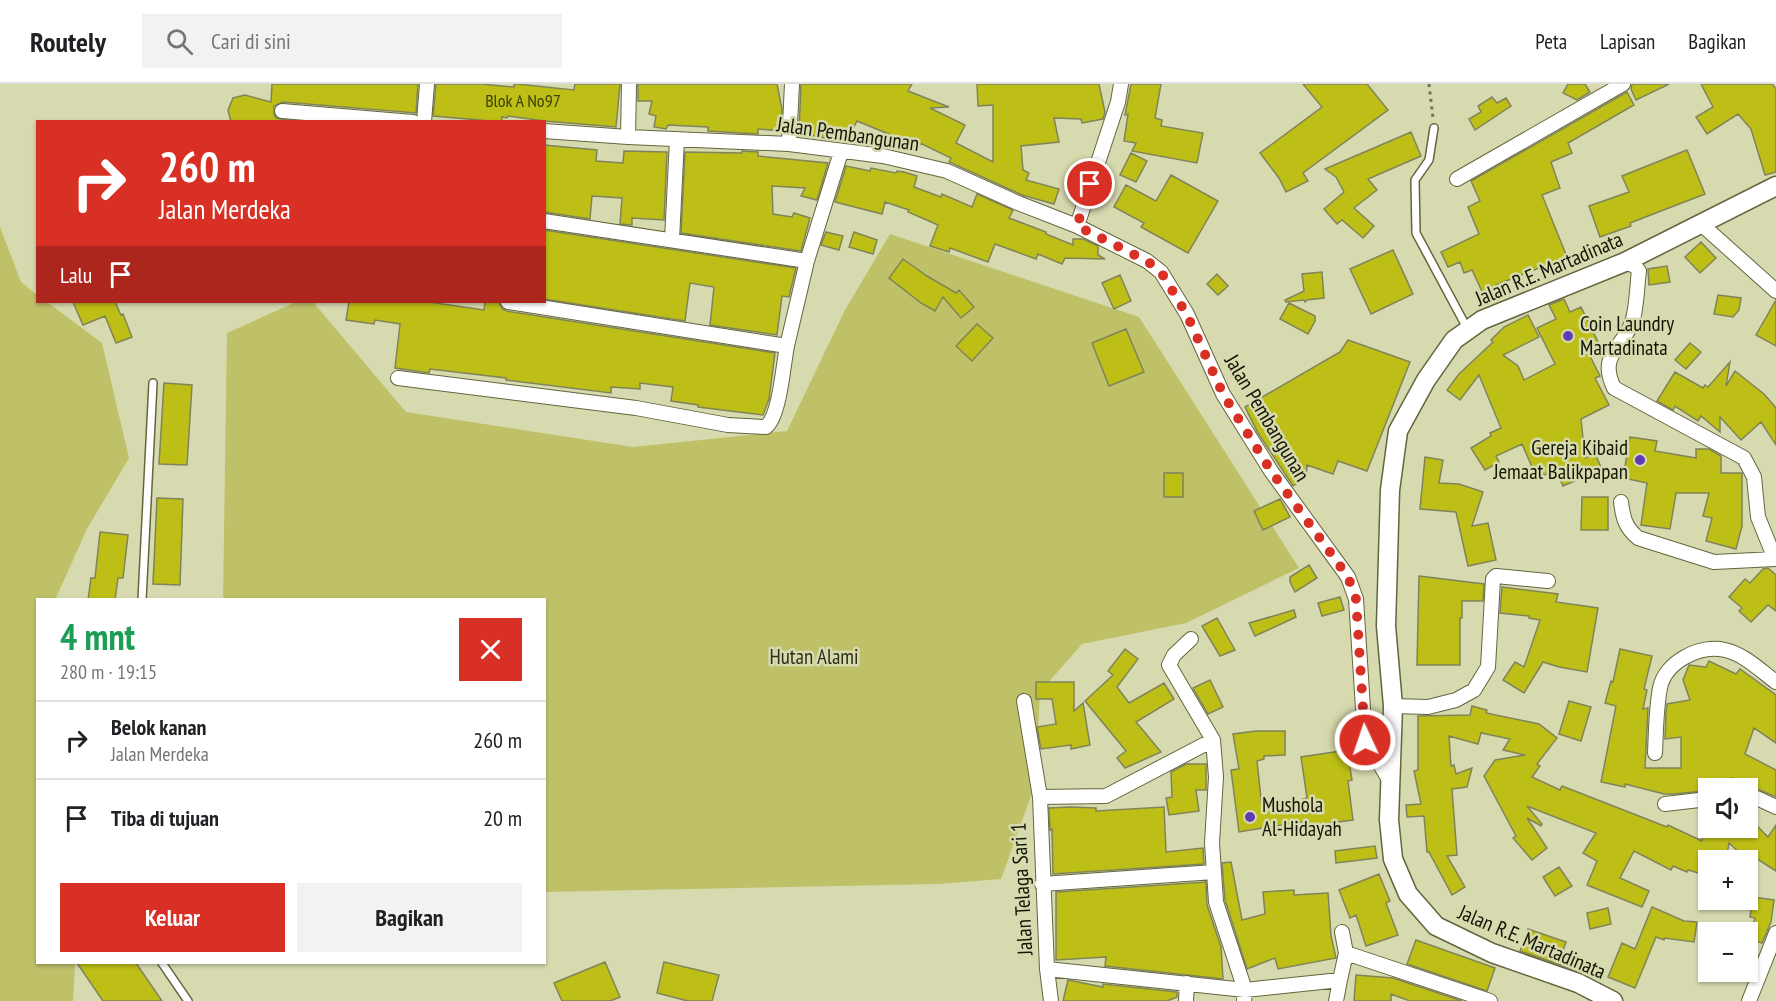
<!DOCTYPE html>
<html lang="id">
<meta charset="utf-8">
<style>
:root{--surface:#fff;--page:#f2f2f2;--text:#202124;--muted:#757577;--line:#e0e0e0;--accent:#d93025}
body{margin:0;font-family:"PT Sans Narrow",sans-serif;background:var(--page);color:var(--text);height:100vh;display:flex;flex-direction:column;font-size:22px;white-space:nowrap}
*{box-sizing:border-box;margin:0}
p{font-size:20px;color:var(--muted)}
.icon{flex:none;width:33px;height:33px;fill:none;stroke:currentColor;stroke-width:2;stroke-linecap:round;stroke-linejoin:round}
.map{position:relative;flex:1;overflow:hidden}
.details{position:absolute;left:36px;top:514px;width:510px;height:366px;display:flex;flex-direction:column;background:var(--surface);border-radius:0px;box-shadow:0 2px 4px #0004}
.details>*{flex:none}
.banner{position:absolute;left:36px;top:36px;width:510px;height:183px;border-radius:0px;box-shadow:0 2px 4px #0004;background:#d93025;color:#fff;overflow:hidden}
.buttons{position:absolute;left:1698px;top:694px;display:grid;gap:12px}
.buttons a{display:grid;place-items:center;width:60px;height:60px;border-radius:0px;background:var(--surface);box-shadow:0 2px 4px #0004;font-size:30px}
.pin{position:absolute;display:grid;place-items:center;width:51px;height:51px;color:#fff;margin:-26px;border:3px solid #fff;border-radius:50%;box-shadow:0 2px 6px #0007}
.me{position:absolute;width:66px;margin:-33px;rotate:357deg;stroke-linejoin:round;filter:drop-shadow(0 0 4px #0008)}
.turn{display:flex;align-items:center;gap:21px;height:126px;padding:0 24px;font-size:27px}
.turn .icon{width:78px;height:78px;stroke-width:2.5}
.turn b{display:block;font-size:42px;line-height:51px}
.then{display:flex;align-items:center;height:57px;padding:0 24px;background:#0003;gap:12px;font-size:22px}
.round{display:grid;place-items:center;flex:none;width:63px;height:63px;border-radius:0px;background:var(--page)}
.head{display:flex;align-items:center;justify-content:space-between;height:102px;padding:0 24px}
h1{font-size:36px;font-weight:600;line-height:45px;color:#1e9e55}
.button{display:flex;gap:12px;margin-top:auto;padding:12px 24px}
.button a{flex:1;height:69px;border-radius:0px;background:var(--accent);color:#fff;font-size:24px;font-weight:600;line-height:69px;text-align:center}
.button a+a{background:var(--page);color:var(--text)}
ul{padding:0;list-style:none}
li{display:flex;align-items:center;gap:18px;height:78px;padding:0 24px;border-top:2px solid var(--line)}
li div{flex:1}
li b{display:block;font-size:22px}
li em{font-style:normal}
header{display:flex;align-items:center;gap:36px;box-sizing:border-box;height:84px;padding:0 30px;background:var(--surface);border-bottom:2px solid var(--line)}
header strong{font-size:28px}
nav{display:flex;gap:33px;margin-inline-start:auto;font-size:21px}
.search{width:420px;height:54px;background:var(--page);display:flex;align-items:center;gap:15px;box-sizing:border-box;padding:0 21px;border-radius:0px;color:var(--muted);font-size:22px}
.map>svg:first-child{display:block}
.green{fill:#bfc169}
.building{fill:#bdbf16;stroke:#81835a;stroke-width:1.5}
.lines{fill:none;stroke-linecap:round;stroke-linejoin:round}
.service-casing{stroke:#64653d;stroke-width:10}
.minor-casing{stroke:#64653d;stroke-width:16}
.tertiary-casing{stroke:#64653d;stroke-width:21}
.path{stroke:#717355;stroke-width:3;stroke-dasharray:3 4.5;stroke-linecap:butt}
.service{stroke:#fff;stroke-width:7}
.minor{stroke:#fff;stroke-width:14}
.tertiary{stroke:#fff;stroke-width:18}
.route{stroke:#d93025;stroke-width:10;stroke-dasharray:0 18}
.poi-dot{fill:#5d3cb4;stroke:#d7daae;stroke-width:2}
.labels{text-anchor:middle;stroke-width:5;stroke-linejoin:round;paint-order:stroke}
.number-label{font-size:18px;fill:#3e4009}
.street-label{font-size:21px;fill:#141505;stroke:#d7daae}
.poi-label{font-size:21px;fill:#141505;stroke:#d7daae;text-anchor:start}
.park-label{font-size:21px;fill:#2d2e16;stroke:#d7daae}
</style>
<header>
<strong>Routely</strong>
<div class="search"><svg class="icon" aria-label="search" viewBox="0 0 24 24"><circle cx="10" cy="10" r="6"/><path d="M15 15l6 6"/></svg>Cari di sini</div>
<nav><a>Peta</a><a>Lapisan</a><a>Bagikan</a></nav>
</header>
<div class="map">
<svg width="1776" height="917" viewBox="0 0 1776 917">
<rect width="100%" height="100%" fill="#d7daae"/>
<path class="green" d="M0,143l21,55 16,13 1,7h9l55,41 27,115 -42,71 -32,71h-17v363h37l-2,38h-73z
M890,150l249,83 160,251 -113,55 -104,21 -42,48 -5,93 -34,94 -63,5 -393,8 -1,-292h-321l4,-267 69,-31h17l93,110 227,35 154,-16 58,-121z"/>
<path class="building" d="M272,0h146l-2,29 -133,-11 -9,4v8l2,4 23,4h-68l-3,-12 5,-12 12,-3 26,7z
M436,0h45l33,3v-3h3l57,6 1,-6h45l-4,43 -72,-6 -36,-5 -1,2 -5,-1v5l-69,-6z
M638,0h139l5,25 -1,22 -23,-2v5l-50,-3v-4l-40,-2 -2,4 -12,-2 2,-11 -7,-2 3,-13h-14z
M801,0h111l-4,7 41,16 -19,1 35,17 -9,18 37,19v-57l-15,1 -1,-22h122l6,28 -2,7 -21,4 -1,-4 -27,-1 5,24 -38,4 2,24 6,3 -3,7 33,9 -5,15 -32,-9 -73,-33 2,-4 -31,-15 -1,5 -29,-11 1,-2 -34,-14 -11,21 -47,-9z
M1131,0h30l-6,34 7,2 -1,6 42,7 -6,30 -65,-12 4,-8 -12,-2 4,-27 -3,1z
M1303,0h64l21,26 -85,63 5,8 -22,11 -7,-14 -19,-25 62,-46z
M1568,0h17l5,8 -13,8 -14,-7z
M1632,0h37l-33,16 -5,-11z
M1701,0h71l4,5v83l-11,3 -14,-46 -13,-15 -31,20 -11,-17 17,-10z
M1627,8l7,13 -66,38 4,10 -21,9 9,26 -18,7 25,62 -71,28 5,10 -14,7 -15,-32 -8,3 -4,-11 -12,5 -7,-15 38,-18 -11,-27 12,-6 -9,-20z
M1492,13l5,6 9,-5 5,8 -36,24 -6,-11 12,-7 -3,-6z
M1411,48l10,24 -53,23 9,11 -23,18 20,18 -11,12 -21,-18 -5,4 -13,-15 20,-17 -8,-15 -11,-8z
M544,61l53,5 -1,11 27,2 1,-12 43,1 -3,68 -32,-2v7l-12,-1 2,-26 -30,-2 -2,23 -46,-7z
M1687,66l18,44 -75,29 1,3 -31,11 -11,-31 40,-14 -7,-16z
M742,67l16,1v4l70,7 -11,37 -16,-4 4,-8 -33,-2 1,28 19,3 2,-4 16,5 -9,33 -120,-18 4,-81 57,1z
M1131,69l16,8 -11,21 -16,-7z
M846,82l24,5 1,-3 25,5 1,-2 7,1 13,4 -3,11 27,10 1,-3 30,13 5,-13 36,16 -4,8 37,14v2l27,11v-6h10l15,7v9l7,4 -40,-1 -3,6 -24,-10 -2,5 -41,-15 -7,18 -38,-14 -1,4 -19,-6 8,-21 -30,-13 1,-2 -24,-8 -3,12 -47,-12z
M1171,91l47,26 -30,52 -47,-26 3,-4 -30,-16 12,-22 30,16z
M544,146l252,38 -7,29 -7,-1 -5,39 -67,-10 4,-38 -24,-4 -5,38 -141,-22z
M826,148l17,4 -4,14 -18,-5z
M854,148l23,8 -4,14 -24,-7z
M1701,158l15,16 -16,15 -15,-16z
M1393,166l20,44 -42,20 -21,-45z
M903,175l24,17 29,17 3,-3 15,17 -13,11 -18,-21 -8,14 -14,-8 -32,-25z
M1667,182l3,16 -21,3 -1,-16z
M1322,188l2,26 -17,2 -2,2 -1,-2 -18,2 -1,-2 19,-9 -2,-17z
M1217,190l11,12 -10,9 -11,-11z
M1120,191l11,26 -17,8 -12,-26z
M1718,211l23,3 -2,12 -6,7 -19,-3z
M1564,215l6,13 11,-5 18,37 -12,6 13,26 -5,2 14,27 -28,14 4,39 10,-4 7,15 -39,17 -7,-16 -19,8 -15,-34 -26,12 3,6 -14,8 -14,-22 20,-12 -1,-3 11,-5 -22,-53 -19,25 -13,-10 12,-16 34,-32 -2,-2 13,-13 24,-12 11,22 -36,18 15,11 6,14 31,-16 -18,-36 19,-9 -7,-14z
M1776,216v46l-20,-11z
M73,218h42l6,13 2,-1 9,23 -16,6 -11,-27 -22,9z
M349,218h80l55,8 1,-8h14l3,7 5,2 268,42 -6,46 -6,16 -65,-8v-2l-27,-4 2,-14 -33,-4v6l-29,-2v6l-105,-13v-2l-76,-9 -1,4 -34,-5 5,-44 -25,-4 -1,4 -28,-4z
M1289,219l26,13v5l-7,13 -28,-15z
M977,240l16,14 -21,23 -16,-15z
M1126,245l18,43 -35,14 -17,-43z
M1348,256l62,22 -43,109 -29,-10 -5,13 -26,-9 -1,12 -13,9 -35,-53 -13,-26 95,-55z
M1690,259l11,9 -15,17 -11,-9z
M1730,278l-4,24 9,-15 29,23 12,14v37l-15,-23 -20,18 -21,-23v15l-19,-16 -3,5 -23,-15 -2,4 -16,-9 18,-29 28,16 2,-3 3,2z
M164,299l28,2 -5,80 -28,-1z
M1630,353l27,4 -2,10 41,7v-9h13l12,7v17h21v53l-6,23 -30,-8 6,-23 -9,-2 6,-23h-33l-6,36 -29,-4 6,-42 -24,-5z
M1425,373l18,3 -4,23 20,1 24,8 -11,34 16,-3 8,37 -28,6 -12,-54 -36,-3z
M1164,389h19v24h-19z
M1582,413h26v33h-27z
M157,414l26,1 -3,86 -27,-1z
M1280,415l10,18 -27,13 -9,-19z
M100,448l28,3 -5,43h-5l-3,22h-27l3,-22h4z
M1309,481l8,13 -22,14 -5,-10v-5z
M1768,484l8,7v36l-8,-6 -17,17 -12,-11 3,-3 -13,-11 16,-18 5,4 13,-14z
M1419,492l65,8 -1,17h-21v17h-2v47h-43z
M1502,503l56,7 -2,8 42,6 -11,64 -28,-5 -16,-5 -19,31 -21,-13 12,-18 9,5 16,-47 -11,-2v-2l-29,-3z
M1340,513l4,13 -22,6 -4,-13z
M1294,526l2,7 -41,19 -6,-13z
M1217,534l18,32 -15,6 -18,-30z
M1125,565l13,10 -21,28 12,16 35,-20 10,16 -38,23 25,30 -36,16 -8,-10 9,-7 -41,-50 28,-26 -5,-4z
M1620,565l32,7 -8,33 3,1 -4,19 5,-1 -3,60h36v-31l-16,2 1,-26 1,-9 23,-4 -7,-20 6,-15 17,2 3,-6 27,13 4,-5 36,26v48l-22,-15 -9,26 31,16v27l-44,-19v8h-29v5l-29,3h-10l-39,-10v3l-24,-5 15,-76 -11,-3 6,-22 2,1z
M1210,596l13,27 -15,7 -15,-26z
M1036,598h38v29l9,-8 7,42 -19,4v-4l-30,4 -4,-22 19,-3 -4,-25h-16z
M1569,617l22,6 -10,34 -22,-7z
M1472,622l15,4 -1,3 53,11 18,14 -20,26 3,2 -8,11 28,13 2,-4 105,41 1,-2 34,16 1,-13h45v-5l3,-3 17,17 8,-12v46l-31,-20 -4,3 -12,-11 -3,18h-20l-4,13 -14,-4 -1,2 -14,-6 -2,4 -37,-19 -14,27 29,13 -7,16 -55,-22 10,-24 -14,-8 13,-20 -69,-27 15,18 -1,2 -14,-8 20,30 -15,12 -19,-22 3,-2 -32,-60 11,-16 30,-5 -22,-5 7,-11 -29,-6 -3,11 -29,-8 2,30 3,-1 2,9 16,-6 -5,19 -15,2 5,66 -10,1 18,31 -13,8 -23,-43h-2l-3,-36 -17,1 -1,-12 15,-1 -7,-33 4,-1v-54l52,-1z
M1256,647h29v24l-21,1v3l-7,2 5,47 41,-7v-2l4,-1 -6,-41 46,-7 5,30 -4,1 5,39 -46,6 -1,-5 -67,11 -8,-62 8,-1 -6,-35z
M1186,680h20v26h-10l3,21 -30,4 -3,-17 6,-1 -1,-25z
M1070,723l26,1v3l68,-4 2,45 37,-4 1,16 -151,10 -1,-45 -2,1 -1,-22z
M1375,762l2,12 -41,5 -1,-12z
M1231,778l11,58 23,-6 -2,-22 31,-2v5l34,-2 3,43 5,22 -58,11 -3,-11 -28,11 -22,-69 -3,-37z
M1559,783l13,19 -17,10 -12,-19z
M1379,790l11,27 -4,2 12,32 -32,11 -10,-31 -6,3 -11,-28z
M1206,798l1,23 14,42 2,32 -118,-13 1,-9 -50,3v-68z
M1753,813l21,3 -3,22 -9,21 -13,-4 6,-21 -5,-1z
M1652,823l32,14 13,1 -3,20 -30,-4v2l-8,-3 -21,51 -27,-11 14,-34 13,6z
M1608,824l3,16 -21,5 -3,-16z
M1528,845l38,13 -5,14 23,6 -3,10 -61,-21z
M1416,856l79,28 -8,23 -80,-27z
M605,878l15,35 -10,4h-48l-8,-18z
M664,878l55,13 -7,26h-24l-31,-8z
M77,879h59l26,38h-59z
M1356,891l37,3 69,23h-52l-19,-7v7h-37z
M1068,896l35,7v-3l74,8v5l-10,4h-104z"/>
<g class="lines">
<g class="service-casing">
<path id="service" d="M1434,44l-5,32 -14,20 1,53 51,95
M142,516l11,-217
M162,879l26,38"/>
</g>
<g class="minor-casing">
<path id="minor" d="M282,27l131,11
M424,38l3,-38
M544,47l84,6 161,7 94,12 64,15 71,32 59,23 70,35 14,11 26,42 36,80 48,77 77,106 8,22 9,141 25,41
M628,53l1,-53
M789,60l3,-60
M1457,95l166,-95
M1700,139l76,68
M1077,142l41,-124 3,-18
M672,156l5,-101
M807,177l34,-109
M508,218l279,44 20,-85 -263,-40
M398,294l238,30 92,17 38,2c14,-12 17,-61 21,-81
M1621,418c2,16 4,25 17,36l76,24 61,-3 -17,-42 -4,-40 -10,-19 -130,-70c-17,-35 11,-40 19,-69 4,-15 4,-33 6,-48l-4,-5 -10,-4
M1191,555l-17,16 -5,10 44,75
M1024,617l16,96
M1393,622l35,1 28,-7 18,-10 14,-23 5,-88 3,-3 52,5
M1655,669c1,-21 1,-44 5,-65 5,-26 40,-44 65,-38 19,4 36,21 51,32
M1748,710l28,13
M1665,720l43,-5
M1042,800l172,-12
M1346,869l144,48
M1047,885l4,32
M1340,896l6,-27 -4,-21
M1186,917l1,-18
M1244,917l1,-11 -29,-88 -4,-59 4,-66 -3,-37 -107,56 -66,1 7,172 198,21 95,-10 -4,21
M1749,917l27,-68"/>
</g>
<g class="tertiary-casing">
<path id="tertiary" d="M1613,917l-35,-18 -86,-30 -56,-27 -28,-32 -15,-35 -4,-39 4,-114 -7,-80 4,-136 8,-59 28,-51 28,-40 28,-20 143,-58 151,-76"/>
</g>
<path class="path" d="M1429,0l4,34"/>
<use href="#service" class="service"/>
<use href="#minor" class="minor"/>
<use href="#tertiary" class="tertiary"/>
</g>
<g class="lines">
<path class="route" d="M1090,100l-13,42 70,35 14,11 26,43 36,79 48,77 77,106 8,22 9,141"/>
</g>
<g class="poi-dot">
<circle cx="1568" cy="252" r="6"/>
<circle cx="1640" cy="376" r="6"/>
<circle cx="1250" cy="733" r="6"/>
</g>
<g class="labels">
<g class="number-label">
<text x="523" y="23">Blok A No97</text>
</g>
<g class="street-label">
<text transform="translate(848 50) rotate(8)" y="7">Jalan Pembangunan</text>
<text transform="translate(1549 185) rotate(-23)" y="7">Jalan R.E. Martadinata</text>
<text transform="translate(1267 334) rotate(59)" y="7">Jalan Pembangunan</text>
<text transform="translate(1022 805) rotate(-93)" y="7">Jalan Telaga Sari 1</text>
<text transform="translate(1532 858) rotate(23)" y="7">Jalan R.E. Martadinata</text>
</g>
<g class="poi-label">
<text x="1580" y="247">Coin Laundry<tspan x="1580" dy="24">Martadinata</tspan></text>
<text x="1628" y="371" text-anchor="end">Gereja Kibaid<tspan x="1628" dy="24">Jemaat Balikpapan</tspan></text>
<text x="1262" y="728">Mushola<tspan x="1262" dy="24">Al-Hidayah</tspan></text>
</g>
<g class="park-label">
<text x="814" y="580">Hutan Alami</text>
</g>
</g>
</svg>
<div class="buttons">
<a><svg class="icon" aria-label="sound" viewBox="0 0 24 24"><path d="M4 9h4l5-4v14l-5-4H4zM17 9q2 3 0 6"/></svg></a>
<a>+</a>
<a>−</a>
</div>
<div class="pin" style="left:1090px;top:100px;background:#d93025"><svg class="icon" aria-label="arrive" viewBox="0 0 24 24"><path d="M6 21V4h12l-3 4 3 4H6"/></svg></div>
<svg class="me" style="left:1365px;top:656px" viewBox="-20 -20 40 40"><circle r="17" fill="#d93025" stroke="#fff" stroke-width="3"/><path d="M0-11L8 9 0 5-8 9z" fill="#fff"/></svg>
<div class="banner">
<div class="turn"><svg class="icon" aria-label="right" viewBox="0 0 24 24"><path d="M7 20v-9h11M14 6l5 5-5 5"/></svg><div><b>260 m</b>Jalan Merdeka</div></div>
<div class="then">Lalu<svg class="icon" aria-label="arrive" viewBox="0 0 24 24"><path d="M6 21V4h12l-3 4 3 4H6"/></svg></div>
</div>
<section class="details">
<div class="head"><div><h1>4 mnt</h1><p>280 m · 19:15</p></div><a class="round" style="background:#d93025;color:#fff"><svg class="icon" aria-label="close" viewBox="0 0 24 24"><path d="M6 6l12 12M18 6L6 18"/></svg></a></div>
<ul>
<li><svg class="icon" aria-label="right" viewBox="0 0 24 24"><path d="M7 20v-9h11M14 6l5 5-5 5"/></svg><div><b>Belok kanan</b><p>Jalan Merdeka</p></div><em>260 m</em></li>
<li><svg class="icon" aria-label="arrive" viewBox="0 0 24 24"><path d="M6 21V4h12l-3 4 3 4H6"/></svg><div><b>Tiba di tujuan</b></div><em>20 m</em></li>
</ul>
<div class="button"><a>Keluar</a><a>Bagikan</a></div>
</section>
</div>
